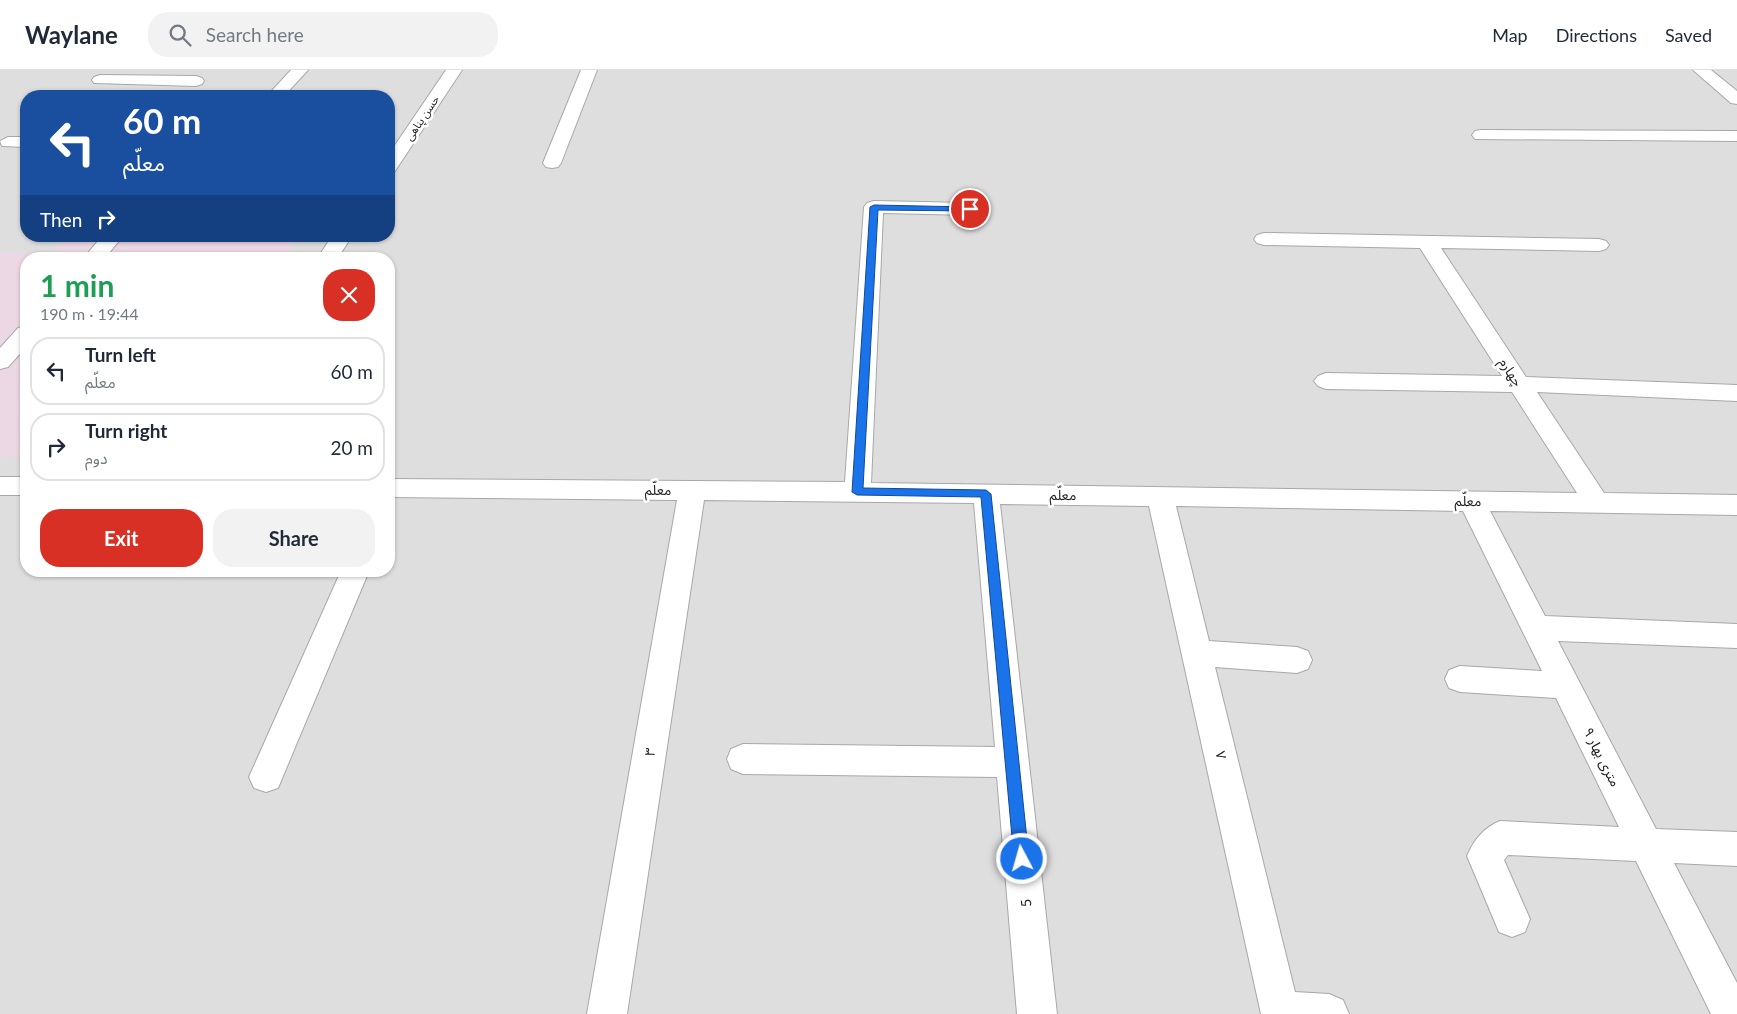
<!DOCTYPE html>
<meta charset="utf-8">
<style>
:root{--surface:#fff;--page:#f2f2f3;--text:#1f2937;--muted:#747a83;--line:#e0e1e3;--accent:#d93025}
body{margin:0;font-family:Lato,"Noto Sans Arabic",sans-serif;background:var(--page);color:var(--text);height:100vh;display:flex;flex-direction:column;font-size:19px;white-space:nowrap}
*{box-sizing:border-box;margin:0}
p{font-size:16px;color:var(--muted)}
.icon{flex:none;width:28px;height:28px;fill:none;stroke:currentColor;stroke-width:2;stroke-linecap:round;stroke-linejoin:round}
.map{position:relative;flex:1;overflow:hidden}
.sheet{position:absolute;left:20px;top:182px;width:375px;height:325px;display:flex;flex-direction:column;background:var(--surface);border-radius:20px;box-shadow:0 1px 4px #0004}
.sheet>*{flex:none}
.hud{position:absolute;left:20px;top:20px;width:375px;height:152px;border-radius:20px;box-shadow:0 1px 4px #0004;background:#1a4fa0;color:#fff;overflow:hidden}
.pin{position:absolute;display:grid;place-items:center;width:42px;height:42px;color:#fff;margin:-21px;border:2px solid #fff;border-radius:50%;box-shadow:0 1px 5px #0007}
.me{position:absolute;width:55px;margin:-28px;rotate:354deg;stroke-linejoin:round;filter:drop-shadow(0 0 4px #0008)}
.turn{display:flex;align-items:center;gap:18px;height:105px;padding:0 20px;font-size:22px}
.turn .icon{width:65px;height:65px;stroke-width:2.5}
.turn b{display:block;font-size:35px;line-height:42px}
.then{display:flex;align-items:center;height:48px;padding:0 20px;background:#0003;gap:10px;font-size:19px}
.round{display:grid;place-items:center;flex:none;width:52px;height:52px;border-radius:20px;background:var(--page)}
.summary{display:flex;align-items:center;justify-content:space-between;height:85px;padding:0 20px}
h1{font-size:30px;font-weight:700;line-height:38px;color:#1e9e55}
.action{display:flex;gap:10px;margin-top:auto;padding:10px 20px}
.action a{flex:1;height:58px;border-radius:20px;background:var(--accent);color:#fff;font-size:20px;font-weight:700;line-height:58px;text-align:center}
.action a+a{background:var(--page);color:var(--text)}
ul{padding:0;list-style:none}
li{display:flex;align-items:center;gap:15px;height:68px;margin:0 10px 8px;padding:0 10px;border:2px solid var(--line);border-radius:20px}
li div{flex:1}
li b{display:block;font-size:19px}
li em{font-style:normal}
header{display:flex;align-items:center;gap:30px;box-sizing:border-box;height:70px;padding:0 25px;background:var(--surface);border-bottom:1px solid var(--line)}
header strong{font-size:24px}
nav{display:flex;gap:28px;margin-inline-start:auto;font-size:18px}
.search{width:350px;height:45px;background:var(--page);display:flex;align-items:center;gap:12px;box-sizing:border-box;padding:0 18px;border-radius:20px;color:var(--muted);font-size:19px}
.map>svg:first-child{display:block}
.residential{fill:#dfdede;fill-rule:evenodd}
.industrial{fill:#ecd8e4}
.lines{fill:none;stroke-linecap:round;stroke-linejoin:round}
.minor-casing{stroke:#a8a8a8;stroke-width:2}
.minor{fill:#fff;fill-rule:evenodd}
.route{fill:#1a73e8;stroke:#114b97}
.labels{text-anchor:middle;stroke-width:5;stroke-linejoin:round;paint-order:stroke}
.far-street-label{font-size:11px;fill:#212121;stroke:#fff}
.street-label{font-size:14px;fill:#212121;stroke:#fff}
</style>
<header>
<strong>Waylane</strong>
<div class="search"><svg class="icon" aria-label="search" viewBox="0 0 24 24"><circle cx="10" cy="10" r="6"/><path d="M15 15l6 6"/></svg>Search here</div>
<nav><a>Map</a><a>Directions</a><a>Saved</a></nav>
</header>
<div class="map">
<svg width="1737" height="944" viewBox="0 0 1737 944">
<rect width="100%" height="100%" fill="#f2f0e7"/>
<path class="residential" d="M0,0h1737v944h-1737zM26,26h363v140h-363zM26,189h363v312h-363z"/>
<path class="industrial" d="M69,166h230l-16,23h-257v198h-26v-204l51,1z"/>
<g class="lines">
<g class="minor-casing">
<path id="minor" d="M291,0h17l-24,26h-17z
M446,0h16l-67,101 -6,1v-18z
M581,0h16l-36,93 -3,4 -6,1 -6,-1 -3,-4z
M1693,0h18l26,21v13l-6,-1z
M100,5l96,1 6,2 2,3 -2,3 -6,2 -102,-3 -2,-3 2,-3z
M1481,60l256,1v10l-262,-2 -3,-4 3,-4z
M8,67h18v10l-24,-1 -2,-5z
M874,131l96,2 7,2 3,4 -3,4 -7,2 -87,-2 -12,270 706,10 -65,-101 -186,-3 -8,-3 -4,-5 4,-5 8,-3 176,3 -82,-128 -156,-3 -7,-2 -3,-4 3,-4 7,-2 335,6 7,2 3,4 -3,4 -7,2 -158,-3 85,129 211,8v16l-200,-9 67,101 133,2v20l-247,-4 55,105 192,8v24l-179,-7 98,188 81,3v34l-63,-3 63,120v31h-26l-75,-153 -128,-6 -4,5 26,59 -5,13 -13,5 -13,-5 -32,-76c7,-16 16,-28 33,-35l119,6 -63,-129 -96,-6 -11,-4 -4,-9 4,-9 11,-4 82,5 -79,-160 -287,-5 33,135 88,6 11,4 4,9 -4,9 -11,4 -82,-6 80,325 34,2 14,6 6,14h-88l-112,-508 -149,-2 57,510h-40l-20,-237 -254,-3 -12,-5 -4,-10 4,-10 12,-5 252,3 -21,-244 -270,-3 -77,514h-40l90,-514 -288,-3v-18l456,3 19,-275 3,-4z
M102,166h21l-19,23h-21z
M332,166h20l-15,23h-20z
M26,256v21l-18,20 -8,2v-21l18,-20z
M0,407h26v18h-26z
M341,501h28l-91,217 -12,4 -12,-4 -5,-11z"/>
</g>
<use href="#minor" class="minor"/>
</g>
<path class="route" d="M874,135l96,2 4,2 -4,2 -92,-1 -15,278 123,2 5,4 38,365 -2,5 -5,2 -6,-2 -2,-5 -33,-362 -124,-2 -5,-3 18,-285z"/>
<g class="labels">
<g class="far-street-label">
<text transform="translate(422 48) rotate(-56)" y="4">حسن پناهی</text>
</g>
<g class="street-label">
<text transform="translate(1511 302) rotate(57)" y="5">چهارم</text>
<text x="658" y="425">معلّم</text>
<text transform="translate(1063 425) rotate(1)" y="5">معلّم</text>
<text transform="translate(1468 431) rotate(1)" y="5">معلّم</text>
<text transform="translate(650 682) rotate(-81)" y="5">۳</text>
<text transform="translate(1221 685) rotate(77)" y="5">۷</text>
<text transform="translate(1602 687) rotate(63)" y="5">۹ متری بهار</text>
<text transform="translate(1026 833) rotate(-96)" y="5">5</text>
</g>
</g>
</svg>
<div class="pin" style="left:970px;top:139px;background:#d93025"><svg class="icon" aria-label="arrive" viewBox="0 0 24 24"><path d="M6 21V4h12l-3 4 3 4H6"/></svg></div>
<svg class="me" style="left:1022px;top:789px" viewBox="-20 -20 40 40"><circle r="17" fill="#1a73e8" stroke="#fff" stroke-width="3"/><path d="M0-11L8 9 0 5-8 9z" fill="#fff"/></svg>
<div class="hud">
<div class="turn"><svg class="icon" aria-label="left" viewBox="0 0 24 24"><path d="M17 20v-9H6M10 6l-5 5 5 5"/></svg><div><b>60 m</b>معلّم</div></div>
<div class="then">Then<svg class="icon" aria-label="right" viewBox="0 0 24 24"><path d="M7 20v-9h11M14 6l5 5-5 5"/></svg></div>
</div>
<section class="sheet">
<div class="summary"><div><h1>1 min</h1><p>190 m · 19:44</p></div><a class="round" style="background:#d93025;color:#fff"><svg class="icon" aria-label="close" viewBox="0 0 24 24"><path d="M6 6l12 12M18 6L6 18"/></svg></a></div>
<ul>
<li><svg class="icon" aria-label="left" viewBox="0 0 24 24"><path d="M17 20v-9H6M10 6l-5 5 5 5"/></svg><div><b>Turn left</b><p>معلّم</p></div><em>60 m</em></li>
<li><svg class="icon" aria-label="right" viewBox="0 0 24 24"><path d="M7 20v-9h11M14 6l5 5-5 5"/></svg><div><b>Turn right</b><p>دوم</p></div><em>20 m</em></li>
</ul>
<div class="action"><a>Exit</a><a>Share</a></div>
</section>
</div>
